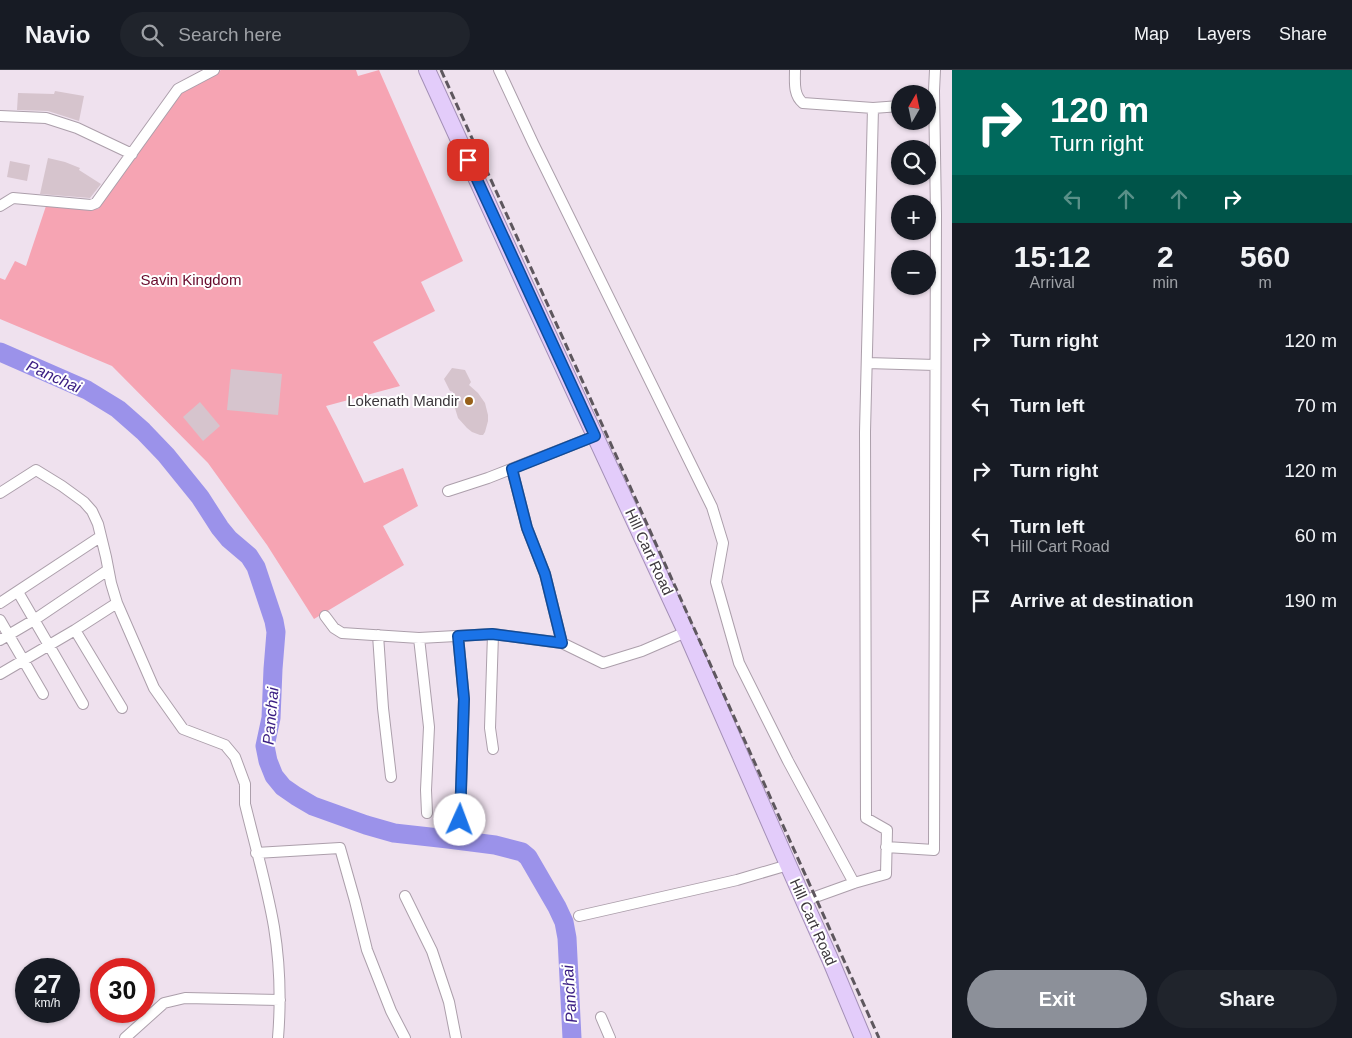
<!DOCTYPE html>
<meta charset="utf-8">
<style>
:root{--surface:#171b24;--page:#20242c;--text:#f1f3f6;--muted:#9ea1a6;--line:#363941;--accent:#8c9099}
body{margin:0;font-family:Arial,sans-serif;background:var(--page);color:var(--text);height:100vh;display:flex;flex-direction:column;font-size:19px;white-space:nowrap}
*{box-sizing:border-box;margin:0}
p{font-size:16px;color:var(--muted)}
.icon{flex:none;width:28px;height:28px;fill:none;stroke:currentColor;stroke-width:2;stroke-linecap:round;stroke-linejoin:round}
.map{position:relative;flex:1;overflow:hidden}
.sheet{display:flex;flex-direction:column;background:var(--surface);width:400px}
.sheet>*{flex:none}
.top-card{background:#00695c;color:#fff;overflow:hidden}
.needle{width:32px;rotate:9deg}
.controls{position:absolute;left:891px;top:15px;display:grid;gap:10px}
.controls a{display:grid;place-items:center;width:45px;height:45px;border-radius:50%;background:var(--surface);box-shadow:0 1px 4px #0004;font-size:25px}
.speed{position:absolute;left:15px;top:888px;display:flex;gap:10px;font-size:25px;font-weight:700;text-align:center}
.speed>*{display:grid;place-content:center;width:65px;height:65px;border-radius:50%;background:var(--surface);box-shadow:0 1px 4px #0004;line-height:1}
.speed small{font-size:12px;font-weight:400}
.speed .limit{border:8px solid #d22;background:#fff;color:#111}
.pin{position:absolute;display:grid;place-items:center;width:42px;height:42px;color:#fff;margin:-21px;border-radius:10px;box-shadow:0 2px 8px #0006}
.me{position:absolute;width:55px;margin:-28px;rotate:2deg;stroke-linejoin:round;filter:drop-shadow(0 0 4px #0008)}
.turn{display:flex;align-items:center;gap:18px;height:105px;padding:0 15px;font-size:22px}
.turn .icon{width:65px;height:65px;stroke-width:2.5}
.turn b{display:block;font-size:35px;line-height:42px}
.lanes{display:flex;align-items:center;height:48px;padding:0 15px;background:#0003;justify-content:center;gap:25px;direction:ltr}
.lanes .off{opacity:.35}
.eta{display:flex;justify-content:space-evenly;align-items:center;height:85px;text-align:center}
.eta b{font-size:30px;font-weight:600;line-height:35px}
.primary-button{display:flex;gap:10px;margin-top:auto;padding:10px 15px}
.primary-button a{flex:1;height:58px;border-radius:30px;background:var(--accent);color:#fff;font-size:20px;font-weight:600;line-height:58px;text-align:center}
.primary-button a+a{background:var(--page);color:var(--text)}
ul{padding:0;list-style:none}
li{display:flex;align-items:center;gap:15px;height:65px;padding:0 15px}
li div{flex:1}
li b{display:block;font-size:19px}
li em{font-style:normal}
header{display:flex;align-items:center;gap:30px;box-sizing:border-box;height:70px;padding:0 25px;background:var(--surface);border-bottom:1px solid var(--line)}
header strong{font-size:24px}
nav{display:flex;gap:28px;margin-inline-start:auto;font-size:18px}
.search{width:350px;height:45px;background:var(--page);display:flex;align-items:center;gap:12px;box-sizing:border-box;padding:0 18px;border-radius:28px;color:var(--muted);font-size:19px}
main{display:flex;flex:1;min-height:0}
.map>svg:first-child{display:block}
.green{fill:#f6a4b3}
.lines{fill:none;stroke-linecap:round;stroke-linejoin:round}
.river{stroke:#9b92ea;stroke-width:19}
.building{fill:#d6c4cd}
.minor-casing{stroke:#ac9fab;stroke-width:12}
.trunk-casing{stroke:#a490b7;stroke-width:18}
.minor{stroke:#fff;stroke-width:10}
.trunk{stroke:#e3ccfa;stroke-width:16}
.rail{stroke:#5e575e;stroke-width:3;stroke-dasharray:8 4;stroke-linecap:butt}
.route-casing{stroke:#114b97;stroke-width:12}
.route{stroke:#1a73e8;stroke-width:9}
.poi-dot{fill:#976019;stroke:#fff;stroke-width:2}
.labels{text-anchor:middle;stroke-width:4;stroke-linejoin:round;paint-order:stroke}
.park-label{font-size:15px;fill:#67092b;stroke:#fff}
.poi-label{font-size:15px;fill:#3d383d;stroke:#fff;text-anchor:end}
.street-label{font-size:15px;fill:#3d383d;stroke:#fff}
.water-label{font-size:16px;font-style:italic;fill:#3a1e83;stroke:#fff}
</style>
<header>
<strong>Navio</strong>
<div class="search"><svg class="icon" aria-label="search" viewBox="0 0 24 24"><circle cx="10" cy="10" r="6"/><path d="M15 15l6 6"/></svg>Search here</div>
<nav><a>Map</a><a>Layers</a><a>Share</a></nav>
</header>
<main>
<div class="map">
<svg width="952" height="968" viewBox="0 0 952 968">
<rect width="100%" height="100%" fill="#efe1ee"/>
<path class="green" d="M221,0h135l2,6 21,-6 84,191 -42,21 14,29 -62,31 27,44 -74,20 11,21 27,56 39,-15 15,38 -35,20 21,39 -90,54 -47,-74 -59,-82 -96,-97 -112,-47v-41l5,2 10,-19 11,5 20,-60 5,-3 47,6 80,-116z"/>
<g class="lines">
<path class="river" d="M0,282l87,38 31,19 25,22 23,24 34,42 20,31 9,11 20,17 7,11 18,54 2,11 -3,37 -2,49 -6,28 3,15 6,15 9,11 13,9 17,10 53,19 28,8 54,6 47,6 27,7 6,5 29,50 7,15 3,16 5,100"/>
</g>
<path class="building" d="M55,21l29,5 -5,25 -31,-10 -31,-1 1,-17 36,1z
M48,88l17,4 15,6 -1,2 22,14 -11,14 -50,-4z
M10,91l20,4 -3,16 -20,-4z
M452,298l13,2 6,12 -2,3 9,8 7,10 3,12v6l-3,11 -2,3h-3l-8,-3 -5,-4 -9,-10 -4,-13 -1,-13 -3,-1 -6,-12z
M231,299l51,5 -4,41 -51,-5z
M200,332l20,24 -17,15 -20,-24z"/>
<g class="lines">
<g class="minor-casing">
<path id="minor" d="M499,0l34,73 179,364 11,36 -7,39 23,81 49,98 66,122
M795,0c0,11 -2,25 8,33l70,5 -8,324 1,386 21,12 -1,44 -32,9 -50,18
M873,38l27,-2
M0,46l46,2 31,10 55,26
M0,136l13,-8 78,7 5,-2 82,-114 36,-19
M867,293l68,2
M512,399l15,59 18,46 17,69
M448,421l40,-13 107,-42
M0,423l36,-23 26,16 22,16 8,9 6,13 8,33 5,26 6,20 37,85 29,41 42,16 10,12 10,27v20c10,41 22,82 29,123 6,37 7,74 4,111
M18,522l65,112
M0,533l100,-66
M325,546l9,12 8,5 77,5 74,-4 69,9 41,20 39,-12 44,-19
M0,550l43,74
M75,560l47,78
M493,564l-3,94 3,21
M378,565l5,73 8,69
M458,566l6,63 -4,121
M419,568l10,89 -3,63 1,23
M0,570l34,-20 74,-50
M0,604l75,-44 42,-27
M886,777l48,3 2,-635 -2,-124 1,-21
M256,783l84,-5 15,53 12,49 24,61 14,27
M405,826l27,55 17,51 7,36
M579,846l158,-36 51,-15
M601,947l9,21
M125,968l39,-35 21,-5 95,2"/>
</g>
<g class="trunk-casing">
<path id="trunk" d="M427,0l99,217 160,345 118,269 26,58 33,79"/>
</g>
<use href="#minor" class="minor"/>
<use href="#trunk" class="trunk"/>
<path class="rail" d="M441,0l145,319 293,649"/>
</g>
<g class="lines">
<g class="route-casing">
<path id="route" d="M460,750l4,-121 -6,-63 34,-2 70,9 -17,-69 -18,-46 -15,-59 83,-33 -127,-276"/>
</g>
<use href="#route" class="route"/>
</g>
<circle class="poi-dot" cx="469" cy="331" r="5"/>
<g class="labels">
<g class="park-label">
<text x="191" y="215">Savin Kingdom</text>
</g>
<g class="poi-label">
<text x="459" y="336">Lokenath Mandir</text>
</g>
<g class="street-label">
<text transform="translate(649 482) rotate(65)" y="5">Hill Cart Road</text>
<text transform="translate(813 852) rotate(66)" y="5">Hill Cart Road</text>
</g>
<g class="water-label">
<text transform="translate(54 306) rotate(24)" y="6">Panchai</text>
<text transform="translate(270 646) rotate(-85)" y="6">Panchai</text>
<text transform="translate(569 924) rotate(-94)" y="6">Panchai</text>
</g>
</g>
</svg>
<div class="controls">
<a><svg class="needle" viewBox="-14 -14 28 28"><path d="M0-13l5 13h-10z" fill="#e53935"/><path d="M0 13l5-13h-10z" fill="#9ea1a6"/></svg></a>
<a><svg class="icon" aria-label="search" viewBox="0 0 24 24"><circle cx="10" cy="10" r="6"/><path d="M15 15l6 6"/></svg></a>
<a>+</a>
<a>−</a>
</div>
<div class="speed"><div>27<small>km/h</small></div><div class="limit">30</div></div>
<div class="pin" style="left:468px;top:90px;background:#d93025"><svg class="icon" aria-label="arrive" viewBox="0 0 24 24"><path d="M6 21V4h12l-3 4 3 4H6"/></svg></div>
<svg class="me" style="left:460px;top:750px" viewBox="-20 -20 40 40"><circle r="19" fill="#fff"/><path d="M0-13L10 11 0 6-10 11z" fill="#1a73e8"/></svg>
</div>
<section class="sheet">
<div class="top-card">
<div class="turn"><svg class="icon" aria-label="right" viewBox="0 0 24 24"><path d="M7 20v-9h11M14 6l5 5-5 5"/></svg><div><b>120 m</b>Turn right</div></div>
<div class="lanes"><svg class="icon off" aria-label="left" viewBox="0 0 24 24"><path d="M17 20v-9H6M10 6l-5 5 5 5"/></svg><svg class="icon off" aria-label="ahead" viewBox="0 0 24 24"><path d="M12 20V5M6 11l6-6 6 6"/></svg><svg class="icon off" aria-label="ahead" viewBox="0 0 24 24"><path d="M12 20V5M6 11l6-6 6 6"/></svg><svg class="icon" aria-label="right" viewBox="0 0 24 24"><path d="M7 20v-9h11M14 6l5 5-5 5"/></svg></div>
</div>
<div class="eta">
<div><b>15:12</b><p>Arrival</p></div>
<div><b>2</b><p>min</p></div>
<div><b>560</b><p>m</p></div>
</div>
<ul>
<li><svg class="icon" aria-label="right" viewBox="0 0 24 24"><path d="M7 20v-9h11M14 6l5 5-5 5"/></svg><div><b>Turn right</b></div><em>120 m</em></li>
<li><svg class="icon" aria-label="left" viewBox="0 0 24 24"><path d="M17 20v-9H6M10 6l-5 5 5 5"/></svg><div><b>Turn left</b></div><em>70 m</em></li>
<li><svg class="icon" aria-label="right" viewBox="0 0 24 24"><path d="M7 20v-9h11M14 6l5 5-5 5"/></svg><div><b>Turn right</b></div><em>120 m</em></li>
<li><svg class="icon" aria-label="left" viewBox="0 0 24 24"><path d="M17 20v-9H6M10 6l-5 5 5 5"/></svg><div><b>Turn left</b><p>Hill Cart Road</p></div><em>60 m</em></li>
<li><svg class="icon" aria-label="arrive" viewBox="0 0 24 24"><path d="M6 21V4h12l-3 4 3 4H6"/></svg><div><b>Arrive at destination</b></div><em>190 m</em></li>
</ul>
<div class="primary-button"><a>Exit</a><a>Share</a></div>
</section>
</main>
